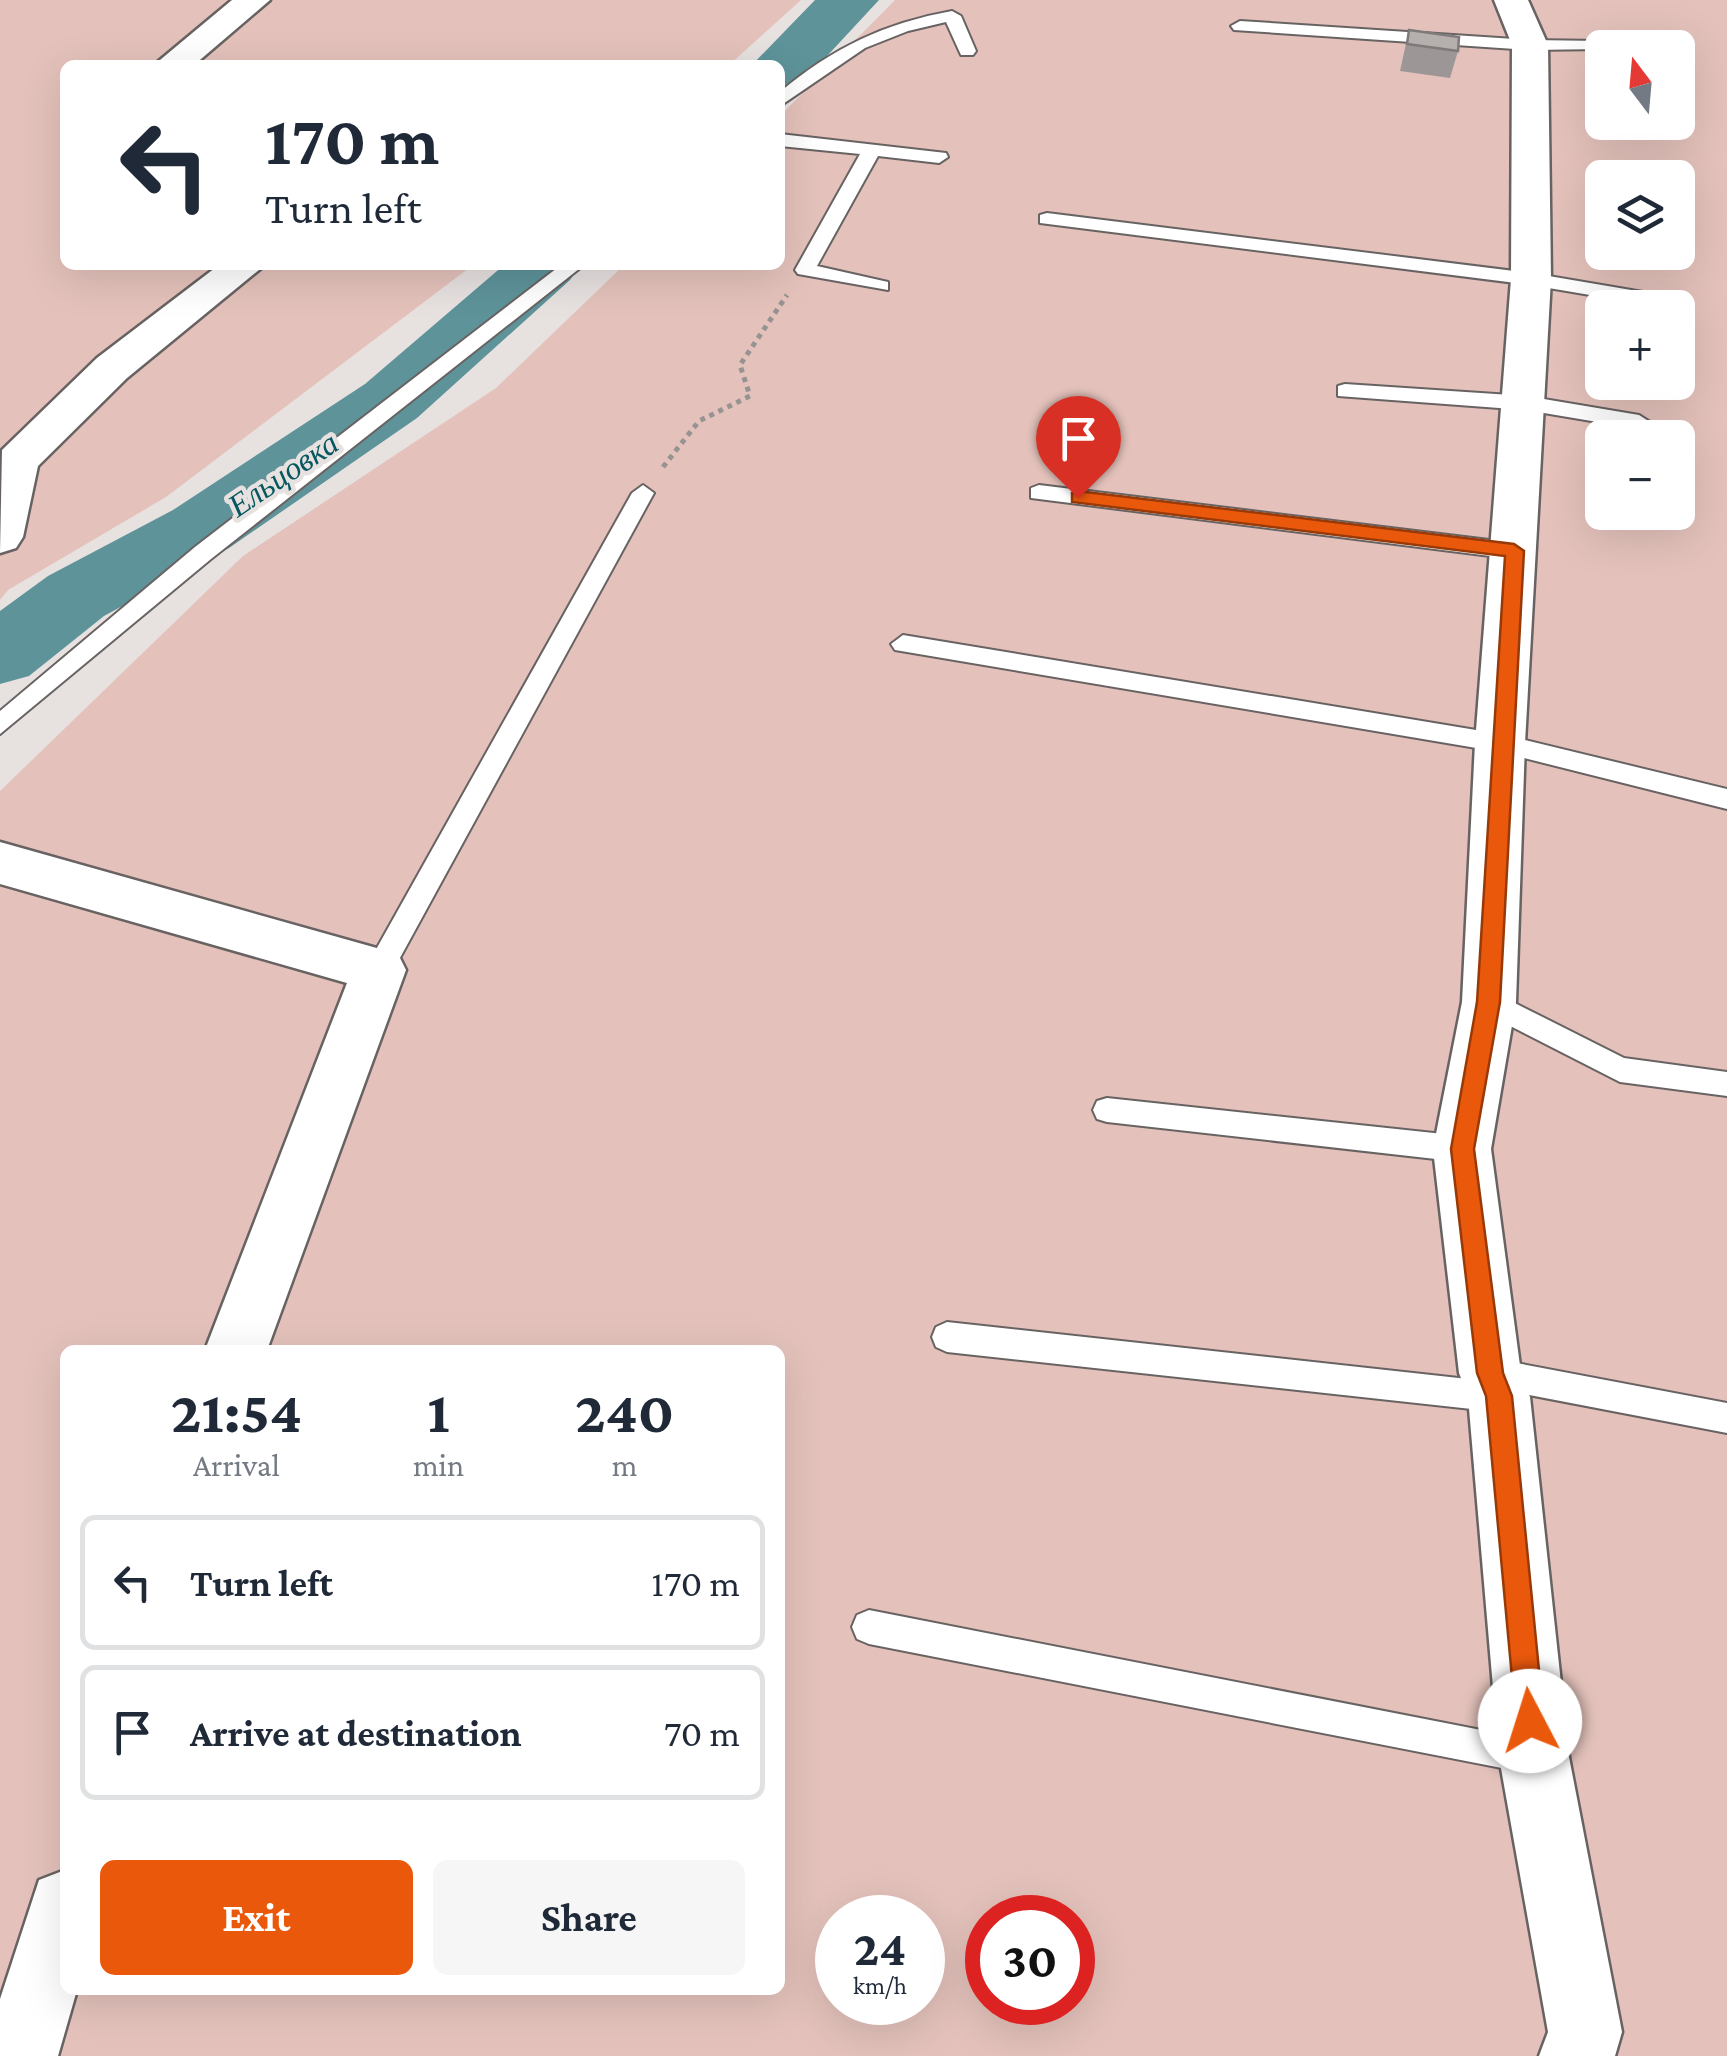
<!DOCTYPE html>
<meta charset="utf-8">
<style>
:root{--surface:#fff;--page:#f6f6f7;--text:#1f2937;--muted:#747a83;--line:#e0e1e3;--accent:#ea580c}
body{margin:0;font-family:"Crimson Pro",serif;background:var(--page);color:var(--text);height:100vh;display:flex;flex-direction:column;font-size:38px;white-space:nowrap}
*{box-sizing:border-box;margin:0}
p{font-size:32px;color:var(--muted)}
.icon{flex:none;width:55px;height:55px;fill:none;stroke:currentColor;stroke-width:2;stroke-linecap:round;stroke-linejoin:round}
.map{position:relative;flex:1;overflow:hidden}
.sheet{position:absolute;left:60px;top:1345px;width:725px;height:650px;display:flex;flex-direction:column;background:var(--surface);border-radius:15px;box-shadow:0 10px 40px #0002}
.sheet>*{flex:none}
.banner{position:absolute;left:60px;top:60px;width:725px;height:210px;border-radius:15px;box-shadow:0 10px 40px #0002;background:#fff;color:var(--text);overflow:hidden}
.needle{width:65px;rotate:344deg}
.controls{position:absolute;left:1585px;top:30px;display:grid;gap:20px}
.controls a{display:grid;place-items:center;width:110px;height:110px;border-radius:15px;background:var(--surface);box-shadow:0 10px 40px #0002;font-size:50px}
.speed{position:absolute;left:815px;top:1895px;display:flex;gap:20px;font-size:50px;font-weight:700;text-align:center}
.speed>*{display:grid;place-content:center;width:130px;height:130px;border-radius:50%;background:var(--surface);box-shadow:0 10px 40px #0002;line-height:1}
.speed small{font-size:25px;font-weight:400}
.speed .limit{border:15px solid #d22;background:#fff;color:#111}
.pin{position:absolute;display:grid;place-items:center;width:85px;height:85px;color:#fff;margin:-102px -42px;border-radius:50% 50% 50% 0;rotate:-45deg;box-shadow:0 0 10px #0007}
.pin .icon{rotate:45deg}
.me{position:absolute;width:110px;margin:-55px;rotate:355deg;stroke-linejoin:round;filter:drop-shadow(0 0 8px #0008)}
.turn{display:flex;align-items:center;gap:35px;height:210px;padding:0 40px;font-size:45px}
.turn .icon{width:130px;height:130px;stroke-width:2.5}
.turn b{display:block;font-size:70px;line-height:85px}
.eta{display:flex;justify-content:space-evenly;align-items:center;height:170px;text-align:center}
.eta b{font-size:60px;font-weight:700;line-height:70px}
.cta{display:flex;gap:20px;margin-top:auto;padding:20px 40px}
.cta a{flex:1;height:115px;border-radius:15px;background:var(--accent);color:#fff;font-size:40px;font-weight:700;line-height:115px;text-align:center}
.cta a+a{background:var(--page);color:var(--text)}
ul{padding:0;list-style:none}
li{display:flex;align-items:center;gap:30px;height:135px;margin:0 20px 15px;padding:0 20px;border:5px solid var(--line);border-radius:15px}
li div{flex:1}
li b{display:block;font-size:38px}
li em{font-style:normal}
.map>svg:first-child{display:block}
.green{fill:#e4c2bb;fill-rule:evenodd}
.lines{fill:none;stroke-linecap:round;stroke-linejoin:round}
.river{fill:#5e939a;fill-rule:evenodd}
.lane-casing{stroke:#686362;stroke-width:4}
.street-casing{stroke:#686362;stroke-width:5}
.path{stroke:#979392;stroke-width:5;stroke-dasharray:5 5;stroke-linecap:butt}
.lane{fill:#fff;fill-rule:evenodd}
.street{fill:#fff;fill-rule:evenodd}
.wall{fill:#9c9696}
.building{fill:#b5afae;stroke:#7f7a7a;stroke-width:2.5}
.route{fill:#ea580c;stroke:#983908;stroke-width:2.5}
.labels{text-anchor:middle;stroke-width:9;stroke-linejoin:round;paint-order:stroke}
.far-water-label{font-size:32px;font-style:italic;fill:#06575f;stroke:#e7e1e0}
</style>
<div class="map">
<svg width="1727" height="2056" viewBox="0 0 1727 2056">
<rect width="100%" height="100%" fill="#e7e1e0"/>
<path class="green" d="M0,0h801l-72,65h-664v200h408l-307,232 -158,93 -8,10z
M895,0h832v2056h-1727v-1265l243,-235 253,-168 128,-123h156v-149zM1602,48h76v74h-76zM1602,178h76v74h-76zM1602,308h76v74h-76zM1602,438h76v74h-76zM65,1350h715v640h-715zM838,1918h84v84h-84zM988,1918h84v84h-84z"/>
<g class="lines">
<path class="river" d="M815,0h64l-77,83 -22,6v-24h-28z
M504,265h76l-10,15 -153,138 -188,130 -125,68 -75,60 -29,8v-73l48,-35 125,-66 192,-126z"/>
<g class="lane-casing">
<path id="lane" d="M952,11l9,5 15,35 -3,4h-12l-15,-33 -38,9 -43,17 -85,58v-14c52,-44 105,-69 172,-81z
M1240,21l290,19 144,2 9,5 -5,4v-3l-148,2 -296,-20 -3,-4z
M780,134l166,19 2,4 -9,6 -61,-7 -61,110 71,16v8l-90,-16 -3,-4 65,-116 -80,-8z
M1047,213l484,60 112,19 10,6 -10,6 -112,-19 -491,-62v-8z
M561,265h23l-373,294 -211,175v-23l195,-164z
M1345,384l181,12 113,19 11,7 -11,7 -113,-19 -188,-14v-10z
M643,485l11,8 -265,485h-20l-3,-8 3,-8 263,-469z
M1039,485l475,58 11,8 -11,8 -483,-61v-10z
M903,635l597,99 227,55v20l-227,-57 -605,-102 -4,-6z
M1489,990l135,68 103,14v24l-107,-14 -141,-72 -4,-8 4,-8z
M1107,1098l355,38 10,4 4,9 -4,9 -10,4 -355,-40 -10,-3 -4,-9 4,-9z
M947,1322l530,58 -2,-7 4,-11 11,-4 237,45v30l-214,-41 -3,16 -11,4 -552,-60 -11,-5 -4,-10 4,-10z
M869,1610l663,130 12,5 5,12 -5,12 -12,5 -663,-130 -12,-5 -5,-12 5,-12z"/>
</g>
<g class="street-casing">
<path id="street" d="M232,0h38l-76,65h-40z
M1494,0h34l20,45 3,234 -26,464 -9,259 -25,147 30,224 9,24 39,360 53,275 -7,24h-76l9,-24 -49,-275 -31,-360 -9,-24 -26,-224 29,-147 13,-259 36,-464 1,-234z
M219,265h46l-138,113 -89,88 -15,71 -7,11 -16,5 2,-103 95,-92z
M0,842l398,112 8,16 -139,380h-62l142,-367 -347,-99z
M65,1870v120h12l-19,66h-58v-57l39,-119z"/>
</g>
<path class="path" d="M663,467l36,-46 51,-25 -10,-31 47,-70"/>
<use href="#lane" class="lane"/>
<use href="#street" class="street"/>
</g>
<path class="wall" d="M1409,30l49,21 -8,27 -50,-7z"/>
<path class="building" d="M1409,30l50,7 -1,14 -51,-7z"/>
<path class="route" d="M1078,491l436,53 10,7 -24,451 -26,147 29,224 9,23 32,325 -4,10 -10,4 -10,-4 -4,-10 -30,-325 -9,-23 -26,-224 26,-147 28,-446 -433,-54v-9z"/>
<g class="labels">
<g class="far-water-label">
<text transform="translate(283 474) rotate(-34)" y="11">Ельцовка</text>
</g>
</g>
</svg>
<div class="controls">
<a><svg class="needle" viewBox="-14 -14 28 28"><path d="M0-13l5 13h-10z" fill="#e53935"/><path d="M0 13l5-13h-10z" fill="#747a83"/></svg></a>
<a><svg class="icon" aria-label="layers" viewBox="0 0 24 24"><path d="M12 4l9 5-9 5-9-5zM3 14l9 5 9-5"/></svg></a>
<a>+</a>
<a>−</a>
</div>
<div class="speed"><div>24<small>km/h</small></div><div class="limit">30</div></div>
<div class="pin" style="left:1078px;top:498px;background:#d93025"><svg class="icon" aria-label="arrive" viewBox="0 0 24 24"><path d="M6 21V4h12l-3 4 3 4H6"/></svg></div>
<svg class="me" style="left:1530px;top:1721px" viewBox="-20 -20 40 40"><circle r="19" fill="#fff"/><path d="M0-13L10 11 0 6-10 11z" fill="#ea580c"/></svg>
<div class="banner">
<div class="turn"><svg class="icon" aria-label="left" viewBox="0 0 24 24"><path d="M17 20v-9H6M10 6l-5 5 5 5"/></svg><div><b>170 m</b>Turn left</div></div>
</div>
<section class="sheet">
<div class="eta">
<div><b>21:54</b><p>Arrival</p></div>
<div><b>1</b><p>min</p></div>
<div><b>240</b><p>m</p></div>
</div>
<ul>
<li><svg class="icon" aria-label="left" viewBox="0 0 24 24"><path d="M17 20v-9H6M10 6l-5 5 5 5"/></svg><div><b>Turn left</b></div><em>170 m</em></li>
<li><svg class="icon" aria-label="arrive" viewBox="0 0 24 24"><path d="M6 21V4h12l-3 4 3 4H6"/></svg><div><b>Arrive at destination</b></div><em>70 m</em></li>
</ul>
<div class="cta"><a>Exit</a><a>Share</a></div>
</section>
</div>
